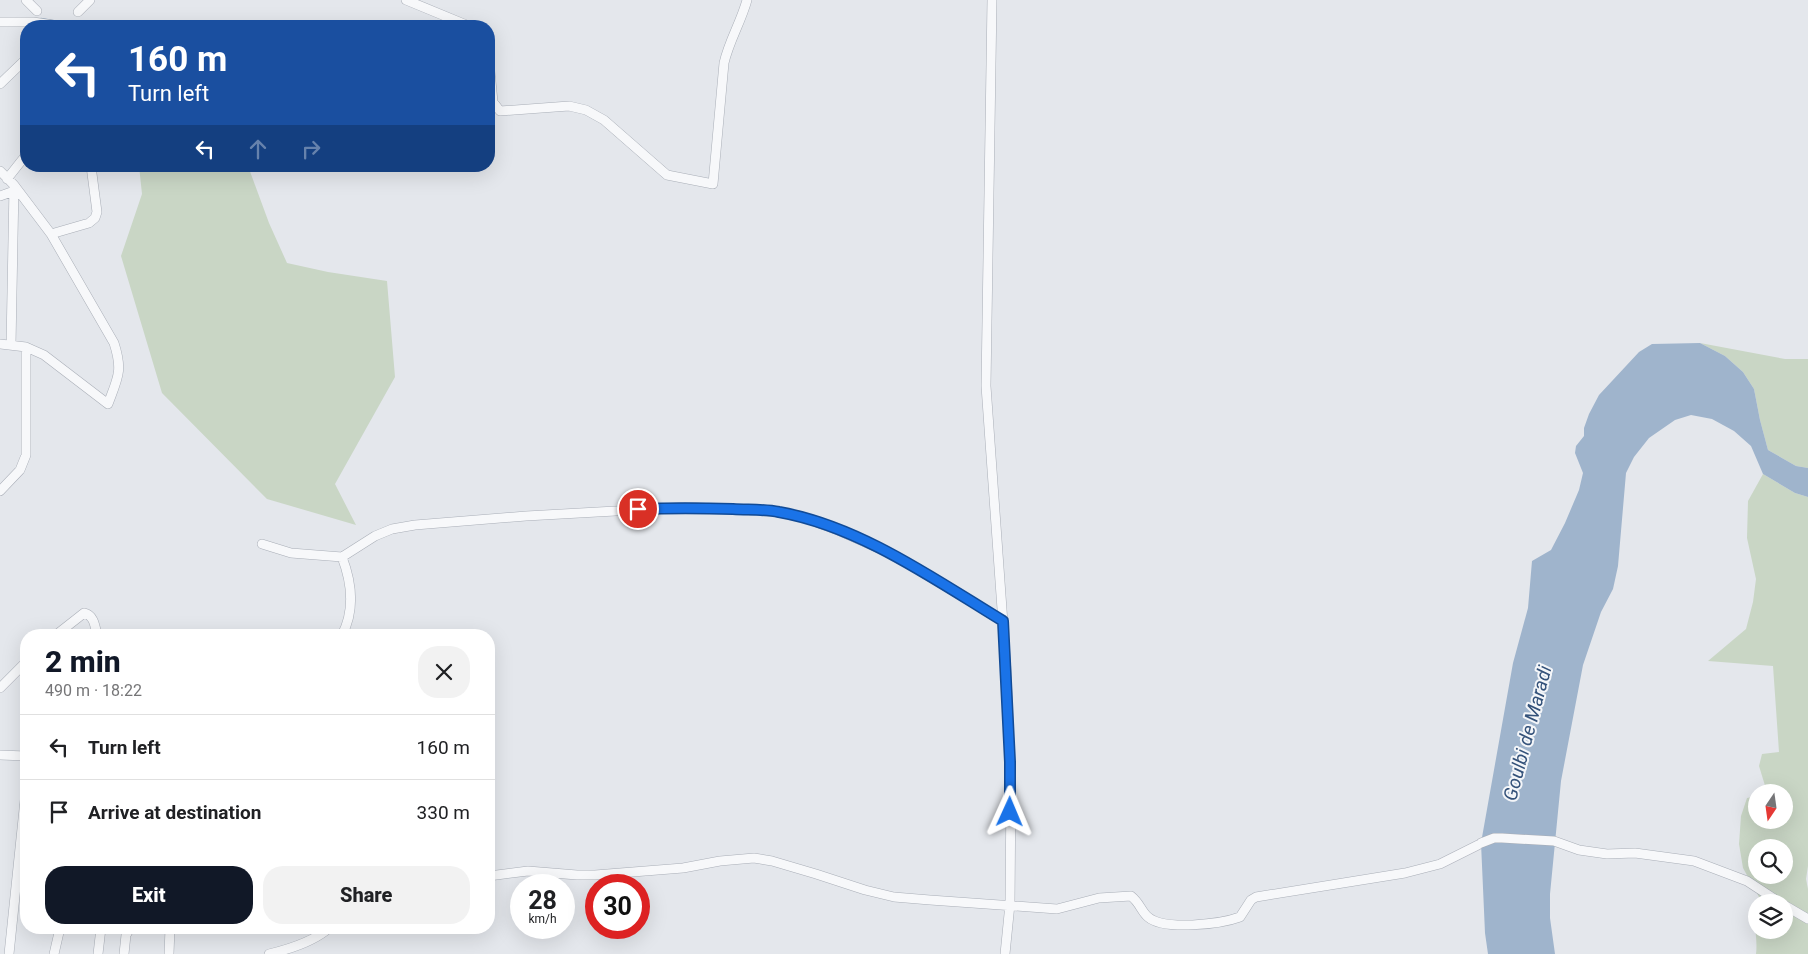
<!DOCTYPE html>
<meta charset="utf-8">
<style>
:root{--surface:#fff;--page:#f2f2f2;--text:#202124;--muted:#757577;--line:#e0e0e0;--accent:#111827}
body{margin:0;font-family:Roboto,sans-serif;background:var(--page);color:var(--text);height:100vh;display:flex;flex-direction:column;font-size:19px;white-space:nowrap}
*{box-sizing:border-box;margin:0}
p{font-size:16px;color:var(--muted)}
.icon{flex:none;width:28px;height:28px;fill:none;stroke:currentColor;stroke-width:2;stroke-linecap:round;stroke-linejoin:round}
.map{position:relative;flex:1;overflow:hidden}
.panel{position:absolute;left:20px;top:629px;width:475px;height:305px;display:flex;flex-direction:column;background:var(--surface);border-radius:20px;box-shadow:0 5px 20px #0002}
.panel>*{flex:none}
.hud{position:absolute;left:20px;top:20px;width:475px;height:152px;border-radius:20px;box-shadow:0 5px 20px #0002;background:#1a4fa0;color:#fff;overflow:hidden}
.needle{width:32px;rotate:193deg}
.buttons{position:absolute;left:1748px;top:784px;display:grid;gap:10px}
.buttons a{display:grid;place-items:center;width:45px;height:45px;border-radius:50%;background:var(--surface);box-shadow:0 5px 20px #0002;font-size:25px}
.speed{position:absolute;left:510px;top:874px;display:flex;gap:10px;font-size:25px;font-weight:700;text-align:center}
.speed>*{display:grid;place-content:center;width:65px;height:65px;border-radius:50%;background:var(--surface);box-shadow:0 5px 20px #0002;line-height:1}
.speed small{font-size:12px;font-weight:400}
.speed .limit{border:8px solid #d22;background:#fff;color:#111}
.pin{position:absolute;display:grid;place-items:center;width:42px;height:42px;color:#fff;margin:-21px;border:2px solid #fff;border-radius:50%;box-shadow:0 1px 5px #0007}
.me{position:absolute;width:55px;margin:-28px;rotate:1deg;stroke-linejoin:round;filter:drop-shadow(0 0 4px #0008)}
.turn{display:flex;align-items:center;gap:18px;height:105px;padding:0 25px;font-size:22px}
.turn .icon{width:65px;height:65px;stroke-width:2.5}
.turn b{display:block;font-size:35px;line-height:42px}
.lanes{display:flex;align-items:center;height:48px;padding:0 25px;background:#0003;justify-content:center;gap:25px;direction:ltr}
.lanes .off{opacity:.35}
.round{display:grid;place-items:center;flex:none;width:52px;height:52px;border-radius:20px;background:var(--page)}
.summary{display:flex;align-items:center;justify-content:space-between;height:85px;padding:0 25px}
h1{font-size:30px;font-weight:800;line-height:38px;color:var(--accent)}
.action{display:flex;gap:10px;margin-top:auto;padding:10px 25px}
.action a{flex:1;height:58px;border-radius:20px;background:var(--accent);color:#fff;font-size:20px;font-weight:800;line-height:58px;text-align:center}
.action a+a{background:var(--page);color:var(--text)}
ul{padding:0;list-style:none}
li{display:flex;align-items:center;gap:15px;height:65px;padding:0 25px;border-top:1px solid var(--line)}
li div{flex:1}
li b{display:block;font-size:19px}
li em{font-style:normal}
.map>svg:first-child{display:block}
.green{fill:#c9d6c5;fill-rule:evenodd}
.water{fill:#9fb4cc}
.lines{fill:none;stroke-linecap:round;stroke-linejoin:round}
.stream{stroke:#9fb4cc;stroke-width:2.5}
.minor-casing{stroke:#a9aeb7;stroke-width:10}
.minor{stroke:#f7f8fa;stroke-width:9}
.route-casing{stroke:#114b97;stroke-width:12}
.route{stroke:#1a73e8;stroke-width:9}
.labels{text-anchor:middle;stroke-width:4;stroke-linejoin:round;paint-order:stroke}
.water-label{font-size:19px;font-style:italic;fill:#34527a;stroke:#f4f6f9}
</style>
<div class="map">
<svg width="1808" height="954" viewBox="0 0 1808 954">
<rect width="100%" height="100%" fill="#e4e7ec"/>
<path class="green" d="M139,166h109l21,57 18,40 41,9 59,9 8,96 -60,107 21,41 -89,-26 -105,-106 -41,-137 21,-62z
M1700,343l85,16h23v109l-12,-2 -28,-16 -8,-30 -6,-31 -11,-17 -18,-16z
M1763,474l32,19 13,4v369l-2,13 2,10v65h-52c2,-15 -3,-29 0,-44v20h28v-28h-26l1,-5 -16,-29 -4,-24 2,-28 6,-18 9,-2v24h28v-28h-17l-8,-26 3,-12 17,-2 -6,-86 -65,-5 38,-32 7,-27 3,-23 -9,-41 1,-37zM1756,848h28v27h-28z"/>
<path class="water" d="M1700,343l25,13 18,16 11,17 6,31 8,30 28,16 12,2v29l-13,-4 -32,-19 -12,-28 -17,-15 -22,-12 -21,-4 -16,5 -26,18 -15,19 -8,16 -8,93 -5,23 -12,23 -18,53 -22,116 -11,113v24l5,36h-67l-3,-21 -4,-90 32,-180 15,-55 4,-47 19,-11 14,-27 14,-33 4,-17 -8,-20 1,-7 8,-10v-8l5,-14 10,-19 40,-43 13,-8z"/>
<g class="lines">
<path class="stream" d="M41,19l40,7"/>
<g class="minor-casing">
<path id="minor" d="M26,0l11,11
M406,0l63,26
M992,0l-6,386 20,279 5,117 -1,122 -5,50
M78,12l12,-12
M0,22h33l27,4
M489,61l4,41 7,9 69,-5 17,4 18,10 63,55 46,9 11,-121c5,-22 17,-41 23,-63
M0,84l26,-25
M0,171l14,14 37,49 63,109c9,28 4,34 -6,61l-64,-49 -18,-8 -26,-3
M7,179l19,-24
M0,196l14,-5
M51,234l38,-11 6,-5 2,-6 -6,-46
M11,345l3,-159
M0,491l20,-21 6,-15v-108
M262,544l29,9 51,4 33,-21 17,-7 23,-4 111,-9 161,-9 89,5 24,4 35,13 59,26 109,66
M56,635l28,-22c10,2 11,13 13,22
M342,635c13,-25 10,-52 0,-78
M0,688l26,-26
M0,755l26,1
M1481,843l13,-5h8l52,3 25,9 28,4 28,-1 59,8 53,20 32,21
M489,876l39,-5 49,4h18l88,-7 37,-7 34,-3 18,3 44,13 49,16 29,7 36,3 127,9 42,-11 32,-2c9,7 10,15 17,21 16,14 73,7 92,0l11,-17 5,-3 149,-24 35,-9 38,-19
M1784,905l24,14
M9,954l17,-164
M54,954l6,-26
M98,954l3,-26
M124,954l2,-19 4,-7
M169,954l1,-26
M269,954c21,-5 44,-12 60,-26"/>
</g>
<use href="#minor" class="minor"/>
</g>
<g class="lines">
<g class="route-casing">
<path id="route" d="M638,509c32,-1 63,-1 95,0 15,1 31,0 46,3 80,14 155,67 224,109l7,141v50"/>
</g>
<use href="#route" class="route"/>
</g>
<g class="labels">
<g class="water-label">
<text transform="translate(1527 733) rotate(-75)" y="7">Goulbi de Maradi</text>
</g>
</g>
</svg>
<div class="buttons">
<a><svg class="needle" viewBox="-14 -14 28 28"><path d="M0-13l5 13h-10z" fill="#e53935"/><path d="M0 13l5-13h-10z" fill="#757577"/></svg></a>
<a><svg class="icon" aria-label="search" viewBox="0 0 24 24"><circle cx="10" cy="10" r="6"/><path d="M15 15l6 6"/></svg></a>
<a><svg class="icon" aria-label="layers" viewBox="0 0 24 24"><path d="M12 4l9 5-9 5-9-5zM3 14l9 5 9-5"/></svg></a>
</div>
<div class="speed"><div>28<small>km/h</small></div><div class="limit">30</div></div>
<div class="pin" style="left:638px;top:509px;background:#d93025"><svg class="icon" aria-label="arrive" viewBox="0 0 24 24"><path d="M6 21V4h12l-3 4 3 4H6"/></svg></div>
<svg class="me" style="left:1010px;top:812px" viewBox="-20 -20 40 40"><path d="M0-17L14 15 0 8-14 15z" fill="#1a73e8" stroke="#fff" stroke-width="4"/></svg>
<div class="hud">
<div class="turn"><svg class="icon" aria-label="left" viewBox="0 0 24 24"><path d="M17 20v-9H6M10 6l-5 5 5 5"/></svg><div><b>160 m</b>Turn left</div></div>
<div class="lanes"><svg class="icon" aria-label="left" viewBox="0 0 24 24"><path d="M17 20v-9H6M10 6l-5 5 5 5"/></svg><svg class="icon off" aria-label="ahead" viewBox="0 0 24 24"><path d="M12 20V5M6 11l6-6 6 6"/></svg><svg class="icon off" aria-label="right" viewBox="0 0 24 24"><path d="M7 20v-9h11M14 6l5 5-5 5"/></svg></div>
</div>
<section class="panel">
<div class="summary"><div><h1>2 min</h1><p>490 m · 18:22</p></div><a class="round"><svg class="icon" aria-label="close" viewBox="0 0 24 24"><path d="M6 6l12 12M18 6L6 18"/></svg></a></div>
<ul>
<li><svg class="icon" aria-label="left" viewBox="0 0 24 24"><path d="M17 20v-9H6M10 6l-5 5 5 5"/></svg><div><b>Turn left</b></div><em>160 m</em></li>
<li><svg class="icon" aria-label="arrive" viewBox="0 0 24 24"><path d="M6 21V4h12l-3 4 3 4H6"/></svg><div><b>Arrive at destination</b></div><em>330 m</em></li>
</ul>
<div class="action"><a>Exit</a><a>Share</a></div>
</section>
</div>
